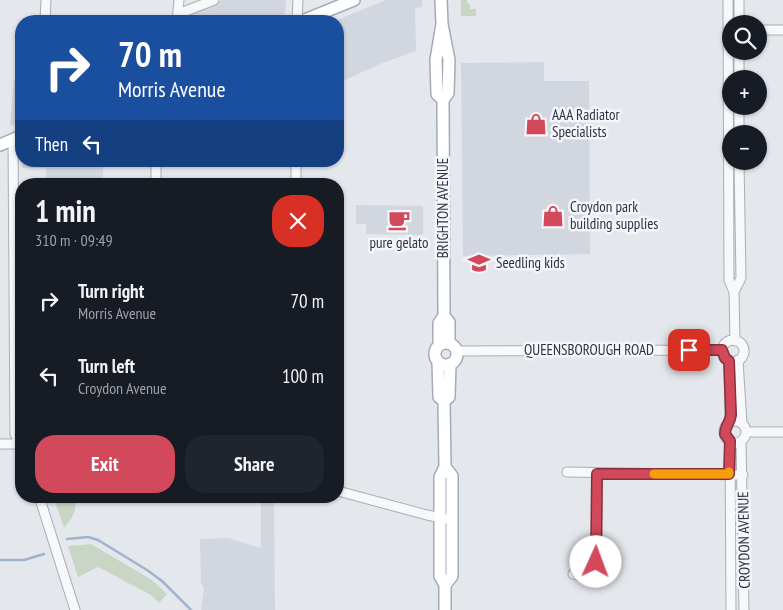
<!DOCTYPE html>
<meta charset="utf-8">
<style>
:root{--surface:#171b24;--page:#20242c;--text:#f1f3f6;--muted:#9ea1a6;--accent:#d1495b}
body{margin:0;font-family:"PT Sans Narrow",sans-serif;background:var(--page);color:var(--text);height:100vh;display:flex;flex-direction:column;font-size:19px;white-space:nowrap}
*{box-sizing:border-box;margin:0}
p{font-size:16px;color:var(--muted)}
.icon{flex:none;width:28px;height:28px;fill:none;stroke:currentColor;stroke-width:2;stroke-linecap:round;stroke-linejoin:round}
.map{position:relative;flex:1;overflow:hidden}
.side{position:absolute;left:15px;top:178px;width:329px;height:325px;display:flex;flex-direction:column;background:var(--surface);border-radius:20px;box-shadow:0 1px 4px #0004}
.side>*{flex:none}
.top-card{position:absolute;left:15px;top:15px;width:329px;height:152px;border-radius:20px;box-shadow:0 1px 4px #0004;background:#1a4fa0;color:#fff;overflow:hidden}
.controls{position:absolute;left:722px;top:15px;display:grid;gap:10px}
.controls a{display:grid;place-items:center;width:45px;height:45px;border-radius:50%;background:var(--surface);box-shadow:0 1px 4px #0004;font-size:25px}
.pin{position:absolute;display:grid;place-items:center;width:42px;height:42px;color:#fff;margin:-21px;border-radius:10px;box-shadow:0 2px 8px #0006}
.me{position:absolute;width:55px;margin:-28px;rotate:2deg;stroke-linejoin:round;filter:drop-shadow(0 0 4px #0008)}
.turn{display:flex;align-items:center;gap:18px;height:105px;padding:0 20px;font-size:22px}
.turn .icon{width:65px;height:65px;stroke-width:2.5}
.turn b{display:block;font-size:35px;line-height:42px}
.then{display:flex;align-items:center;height:48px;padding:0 20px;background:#0003;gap:10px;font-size:19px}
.round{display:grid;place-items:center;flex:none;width:52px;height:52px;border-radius:20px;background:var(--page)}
.head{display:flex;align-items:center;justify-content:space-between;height:85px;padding:0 20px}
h1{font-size:30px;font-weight:600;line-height:38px}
.button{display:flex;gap:10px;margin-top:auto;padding:10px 20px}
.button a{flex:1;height:58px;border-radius:20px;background:var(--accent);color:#fff;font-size:20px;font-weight:600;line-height:58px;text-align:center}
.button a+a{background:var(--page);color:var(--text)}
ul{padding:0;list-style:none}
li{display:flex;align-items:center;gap:15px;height:75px;padding:0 20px}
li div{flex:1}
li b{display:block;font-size:19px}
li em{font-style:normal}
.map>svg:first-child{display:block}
.built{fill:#d2d6de}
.green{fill:#c9d6c5}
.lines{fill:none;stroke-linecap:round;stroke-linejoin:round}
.stream{stroke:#9fb4cc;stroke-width:2.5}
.minor-casing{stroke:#a9aeb7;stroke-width:11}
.major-casing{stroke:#a3abb8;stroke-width:14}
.minor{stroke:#f7f8fa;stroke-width:9}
.major{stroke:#fff;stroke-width:11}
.route-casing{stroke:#882f3b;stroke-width:12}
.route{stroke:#d1495b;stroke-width:9}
.slow{stroke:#f59e0b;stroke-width:9}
.labels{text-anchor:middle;stroke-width:5;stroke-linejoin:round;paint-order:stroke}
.poi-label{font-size:15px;fill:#2b3445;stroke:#f4f6f9;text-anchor:start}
.street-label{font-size:15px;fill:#2b3445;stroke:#f4f6f9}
</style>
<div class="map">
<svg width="783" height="610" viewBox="0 0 783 610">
<rect width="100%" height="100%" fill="#e4e7ec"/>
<path class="built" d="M222,0h64l-1,14 -17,7h-77v-8z
M386,0h36v7l-7,1 1,43 -36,13 -42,19v-62h-3z
M544,62v19h45l1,173 -127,2 -2,-193z
M21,78v44l-11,4 4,-45z
M22,161h88l-7,3v14l-16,6h-41v-16h-24z
M356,205l67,1v29l-57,-1v-10h-10z
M261,496h13l1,114h-74l3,-22 -3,-5 -1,-44 28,-1 33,10z"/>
<path class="green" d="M461,0h6v3l3,1v5h6v7h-15z
M53,496h23c0,16 -2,20 -12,32z
M91,544l61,36 15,14 -8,9 -8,-8 -53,-28 -20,10 -10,-31z"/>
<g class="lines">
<path class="stream" d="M67,539l21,-2 10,3 49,30 15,11 29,29
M0,560h24l20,-6"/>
<g class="minor-casing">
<path id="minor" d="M728,0l1,280 5,12 1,49
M178,14l36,-14
M45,21l1,-21
M177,21l2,-21
M297,21l1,-21
M739,24v-24
M759,30h24
M739,51v28
M739,106v28
M13,139l2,295 6,12
M156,161v23
M296,161v23
M734,292l7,-14 -2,-117
M722 351a11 11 0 1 1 22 0a11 11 0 1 1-22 0Z
M457,351l265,-1
M738,360l4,64
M729,361l1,62
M724 432a11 11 0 1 1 22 0a11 11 0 1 1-22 0Z
M746,432h37
M730,441l1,169
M741,441l3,169
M0,444h21
M567,472l176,3
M338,491l89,24 19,4
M39,496l36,114
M573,574l9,2 12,-4 3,-23v-75"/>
</g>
<g class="major-casing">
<path id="major" d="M441,0l1,24 -6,36 1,34 6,6
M302,21l52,-21
M0,145l21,-9
M444,316l5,6v21
M435 354a11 11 0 1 1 22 0a11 11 0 1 1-22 0Z
M439,344v-21l5,-7 -1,-216 5,-7 1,-33 -7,-36
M438,362l1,35 5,4
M445,467l7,9v100l-7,9
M445,610v-25l-5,-9v-99l5,-10 -1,-66 5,-4 1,-33"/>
</g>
<use href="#minor" class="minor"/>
<use href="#major" class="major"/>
</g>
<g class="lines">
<g class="route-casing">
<path id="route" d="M596,562l1,-88h132l1,-33 -5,-7c0,-8 5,-11 6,-19l-2,-54 -4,-3 -3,-8h-33"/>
</g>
<use href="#route" class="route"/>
<path class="slow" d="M654,474h75v-2"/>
</g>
<defs>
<g id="shop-bare" transform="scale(1.725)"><path d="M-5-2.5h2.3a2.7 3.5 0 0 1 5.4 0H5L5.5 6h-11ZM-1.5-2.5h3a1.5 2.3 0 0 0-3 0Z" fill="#d1495b" stroke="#f4f6f9" stroke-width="2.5" paint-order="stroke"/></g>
<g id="cafe-bare" transform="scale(1.725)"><path d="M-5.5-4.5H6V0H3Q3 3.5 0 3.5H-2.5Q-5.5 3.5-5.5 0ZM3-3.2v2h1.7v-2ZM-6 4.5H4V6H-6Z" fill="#d1495b" stroke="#f4f6f9" stroke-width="2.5" paint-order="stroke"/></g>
<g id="school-bare" transform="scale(1.725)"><path d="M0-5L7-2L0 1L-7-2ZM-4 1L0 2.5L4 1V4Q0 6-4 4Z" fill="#d1495b" stroke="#f4f6f9" stroke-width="2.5" paint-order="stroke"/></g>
</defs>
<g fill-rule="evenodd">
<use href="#shop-bare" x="536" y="124"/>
<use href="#shop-bare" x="553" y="216"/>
<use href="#cafe-bare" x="399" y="220"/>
<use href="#school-bare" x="479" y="263"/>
</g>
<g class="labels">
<g class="poi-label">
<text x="552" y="120">AAA Radiator<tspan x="552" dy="17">Specialists</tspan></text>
<text x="570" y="212">Croydon park<tspan x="570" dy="17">building supplies</tspan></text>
<text x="399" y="248" text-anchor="middle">pure gelato</text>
<text x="496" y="268">Seedling kids</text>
</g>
<g class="street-label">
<text transform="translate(443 208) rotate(-90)" y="5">BRIGHTON AVENUE</text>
<text x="589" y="355">QUEENSBOROUGH ROAD</text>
<text transform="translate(744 540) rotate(-91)" y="5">CROYDON AVENUE</text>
</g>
</g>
</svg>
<div class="controls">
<a><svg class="icon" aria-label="search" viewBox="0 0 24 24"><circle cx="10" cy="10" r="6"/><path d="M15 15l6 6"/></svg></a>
<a>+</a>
<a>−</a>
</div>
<div class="pin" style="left:689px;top:350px;background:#d93025"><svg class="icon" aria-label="arrive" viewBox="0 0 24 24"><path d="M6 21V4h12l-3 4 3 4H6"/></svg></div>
<svg class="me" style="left:596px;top:562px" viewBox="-20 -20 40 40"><circle r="19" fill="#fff"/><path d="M0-13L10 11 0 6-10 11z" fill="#d1495b"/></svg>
<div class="top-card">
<div class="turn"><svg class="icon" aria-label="right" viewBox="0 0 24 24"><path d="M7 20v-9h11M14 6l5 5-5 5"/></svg><div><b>70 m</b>Morris Avenue</div></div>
<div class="then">Then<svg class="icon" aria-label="left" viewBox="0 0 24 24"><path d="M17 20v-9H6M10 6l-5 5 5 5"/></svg></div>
</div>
<section class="side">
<div class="head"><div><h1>1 min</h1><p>310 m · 09:49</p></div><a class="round" style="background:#d93025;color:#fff"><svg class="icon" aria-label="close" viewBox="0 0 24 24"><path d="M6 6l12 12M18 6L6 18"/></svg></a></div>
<ul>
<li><svg class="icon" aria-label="right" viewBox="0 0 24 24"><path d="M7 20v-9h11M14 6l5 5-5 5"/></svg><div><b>Turn right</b><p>Morris Avenue</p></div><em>70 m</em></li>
<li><svg class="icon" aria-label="left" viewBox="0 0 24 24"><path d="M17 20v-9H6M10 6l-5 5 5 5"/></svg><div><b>Turn left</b><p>Croydon Avenue</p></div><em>100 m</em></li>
</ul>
<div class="button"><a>Exit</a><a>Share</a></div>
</section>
</div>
